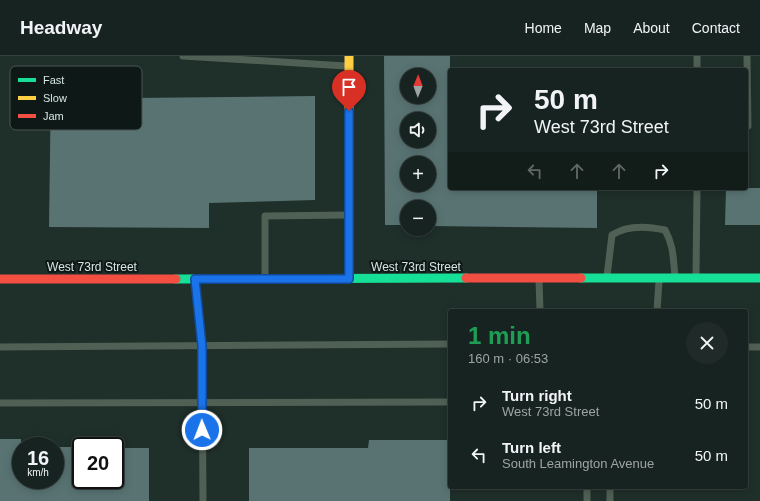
<!DOCTYPE html>
<meta charset="utf-8">
<style>
:root{--surface:#172320;--page:#202b29;--text:#f1f3f6;--muted:#9ea4a5;--line:#36403e}
body{margin:0;font-family:Arial,sans-serif;background:var(--page);color:var(--text);height:100vh;display:flex;flex-direction:column;font-size:15px;white-space:nowrap}
*{box-sizing:border-box;margin:0}
p{font-size:13px;color:var(--muted)}
.icon{flex:none;width:22px;height:22px;fill:none;stroke:currentColor;stroke-width:2;stroke-linecap:round;stroke-linejoin:round}
.map{position:relative;flex:1;overflow:hidden}
.sheet{position:absolute;left:448px;top:253px;width:300px;height:180px;display:flex;flex-direction:column;background:var(--surface);border-radius:4px;box-shadow:0 2px 10px #0003,0 0 0 1px var(--line)}
.sheet>*{flex:none}
.hud{position:absolute;left:448px;top:12px;width:300px;height:122px;border-radius:4px;box-shadow:0 2px 10px #0003,0 0 0 1px var(--line);background:#172320;color:var(--text);overflow:hidden}
.needle{width:26px;rotate:1deg}
.controls{position:absolute;left:400px;top:12px;display:grid;gap:8px}
.controls a{display:grid;place-items:center;width:36px;height:36px;border-radius:50%;background:var(--surface);box-shadow:0 2px 10px #0003,0 0 0 1px var(--line);font-size:20px}
.speed{position:absolute;left:12px;top:381px;display:flex;gap:8px;font-size:20px;font-weight:700;text-align:center}
.speed>*{display:grid;place-content:center;width:52px;height:52px;border-radius:50%;background:var(--surface);box-shadow:0 2px 10px #0003,0 0 0 1px var(--line);line-height:1}
.speed small{font-size:10px;font-weight:400}
.speed .limit{border:2px solid #111;border-radius:6px;background:#fff;color:#111}
.pin{position:absolute;display:grid;place-items:center;width:34px;height:34px;color:#fff;margin:-41px -17px;border-radius:50% 50% 50% 0;rotate:-45deg;box-shadow:0 0 4px #0007}
.pin .icon{rotate:45deg}
.me{position:absolute;width:44px;margin:-22px;rotate:359deg;stroke-linejoin:round;filter:drop-shadow(0 0 3px #0008)}
.turn{display:flex;align-items:center;gap:14px;height:84px;padding:0 20px;font-size:18px}
.turn .icon{width:52px;height:52px;stroke-width:2.5}
.turn b{display:block;font-size:28px;line-height:34px}
.lanes{display:flex;align-items:center;height:38px;padding:0 20px;background:#0003;justify-content:center;gap:20px;direction:ltr}
.lanes .off{opacity:.35}
.round{display:grid;place-items:center;flex:none;width:42px;height:42px;border-radius:21px;background:var(--page)}
.headline{display:flex;align-items:center;justify-content:space-between;height:68px;padding:0 20px}
h1{font-size:24px;font-weight:700;line-height:30px;color:#1e9e55}
ul{padding:0;list-style:none}
li{display:flex;align-items:center;gap:12px;height:52px;padding:0 20px}
li div{flex:1}
li b{display:block;font-size:15px}
li em{font-style:normal}
header{display:flex;align-items:center;gap:24px;box-sizing:border-box;height:56px;padding:0 20px;background:var(--surface);border-bottom:1px solid var(--line)}
header strong{font-size:19px}
nav{display:flex;gap:22px;margin-inline-start:auto;font-size:14px}
.map>svg:first-child{display:block}
.building{fill:#597373;fill-rule:evenodd}
.lines{fill:none;stroke-linecap:round;stroke-linejoin:round}
.lane{stroke:#516055;stroke-width:7}
.fast{stroke:#16e098;stroke-width:9}
.slow{stroke:#ffcf43;stroke-width:9}
.jam{stroke:#f24e42;stroke-width:9}
.route-casing{stroke:#114b97;stroke-width:10}
.route{stroke:#1a73e8;stroke-width:7}
.labels{text-anchor:middle;stroke-width:4;stroke-linejoin:round;paint-order:stroke}
.street-label{font-size:12px;fill:#d6e6e2;stroke:#0e1917}
.key{fill:#0e1917;stroke:#4a5654;stroke-width:1}
.key-label{font-size:11px;fill:#d6e6e2}
</style>
<header>
<strong>Headway</strong>
<nav><a>Home</a><a>Map</a><a>About</a><a>Contact</a></nav>
</header>
<div class="map">
<svg width="760" height="445" viewBox="0 0 760 445">
<rect width="100%" height="100%" fill="#1f2f2a"/>
<path class="building" d="M384,0h66v132h147v40l-168,-2v-19h-22v18h-22zM407,19h22v22h-22zM407,63h22v22h-22zM407,107h22v22h-22z
M130,24l1,18 184,-2v104l-106,3v25l-160,-1 2,-146z
M726,132h34v37h-35z
M0,383h21v41h34v-33h26v33h34v-32h34v53h-149z
M369,384h81v61h-201v-53h119z"/>
<g class="lines">
<path class="lane" d="M183,0l163,10
M747,0l1,70
M697,14v-14
M607,220l5,-41c15,-10 35,-9 53,-5 9,16 8,29 10,46
M696,220l1,-88
M265,221v-61l82,-1
M539,223l1,32
M195,225l7,65 1,155
M657,255l2,-30
M0,291l450,-3
M746,291h14
M0,347l450,-1
M610,431v14
M587,445v-14"/>
<path class="fast" d="M349,141v82
M581,222h179
M176,223l290,-1"/>
<path class="slow" d="M349,0v141"/>
<path class="jam" d="M466,222h115
M0,223h176"/>
</g>
<g class="lines">
<g class="route-casing">
<path id="route" d="M202,374v-84l-7,-67h154v-168"/>
</g>
<use href="#route" class="route"/>
</g>
<g class="labels">
<g class="street-label">
<text x="92" y="215">West 73rd Street</text>
<text x="416" y="215">West 73rd Street</text>
</g>
</g>
<rect x="10" y="10" width="132" height="64" rx="6" class="key"/>
<rect x="18" y="22" width="18" height="4" fill="#16e098"/>
<rect x="18" y="40" width="18" height="4" fill="#ffcf43"/>
<rect x="18" y="58" width="18" height="4" fill="#f24e42"/>
<g class="key-label">
<text x="43" y="28">Fast</text>
<text x="43" y="46">Slow</text>
<text x="43" y="64">Jam</text>
</g>
</svg>
<div class="controls">
<a><svg class="needle" viewBox="-14 -14 28 28"><path d="M0-13l5 13h-10z" fill="#e53935"/><path d="M0 13l5-13h-10z" fill="#9ea4a5"/></svg></a>
<a><svg class="icon" aria-label="sound" viewBox="0 0 24 24"><path d="M4 9h4l5-4v14l-5-4H4zM17 9q2 3 0 6"/></svg></a>
<a>+</a>
<a>−</a>
</div>
<div class="speed"><div>16<small>km/h</small></div><div class="limit">20</div></div>
<div class="pin" style="left:349px;top:55px;background:#d93025"><svg class="icon" aria-label="arrive" viewBox="0 0 24 24"><path d="M6 21V4h12l-3 4 3 4H6"/></svg></div>
<svg class="me" style="left:202px;top:374px" viewBox="-20 -20 40 40"><circle r="17" fill="#1a73e8" stroke="#fff" stroke-width="3"/><path d="M0-11L8 9 0 5-8 9z" fill="#fff"/></svg>
<div class="hud">
<div class="turn"><svg class="icon" aria-label="right" viewBox="0 0 24 24"><path d="M7 20v-9h11M14 6l5 5-5 5"/></svg><div><b>50 m</b>West 73rd Street</div></div>
<div class="lanes"><svg class="icon off" aria-label="left" viewBox="0 0 24 24"><path d="M17 20v-9H6M10 6l-5 5 5 5"/></svg><svg class="icon off" aria-label="ahead" viewBox="0 0 24 24"><path d="M12 20V5M6 11l6-6 6 6"/></svg><svg class="icon off" aria-label="ahead" viewBox="0 0 24 24"><path d="M12 20V5M6 11l6-6 6 6"/></svg><svg class="icon" aria-label="right" viewBox="0 0 24 24"><path d="M7 20v-9h11M14 6l5 5-5 5"/></svg></div>
</div>
<section class="sheet">
<div class="headline"><div><h1>1 min</h1><p>160 m · 06:53</p></div><a class="round"><svg class="icon" aria-label="close" viewBox="0 0 24 24"><path d="M6 6l12 12M18 6L6 18"/></svg></a></div>
<ul>
<li><svg class="icon" aria-label="right" viewBox="0 0 24 24"><path d="M7 20v-9h11M14 6l5 5-5 5"/></svg><div><b>Turn right</b><p>West 73rd Street</p></div><em>50 m</em></li>
<li><svg class="icon" aria-label="left" viewBox="0 0 24 24"><path d="M17 20v-9H6M10 6l-5 5 5 5"/></svg><div><b>Turn left</b><p>South Leamington Avenue</p></div><em>50 m</em></li>
</ul>
</section>
</div>
